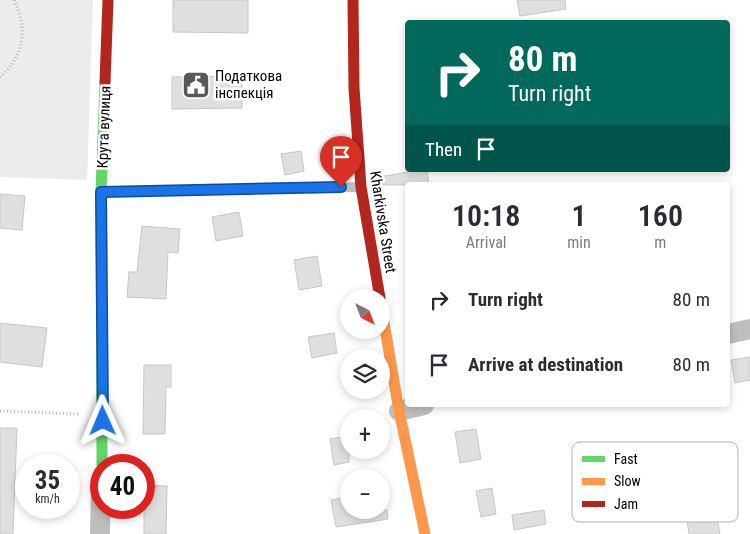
<!DOCTYPE html>
<meta charset="utf-8">
<style>
:root{--surface:#fff;--page:#f7f7f7;--text:#2b2b33;--muted:#7c7c81}
body{margin:0;font-family:"Roboto Condensed",sans-serif;background:var(--page);color:var(--text);height:100vh;display:flex;flex-direction:column;font-size:19px;white-space:nowrap}
*{box-sizing:border-box;margin:0}
p{font-size:16px;color:var(--muted)}
.icon{flex:none;width:28px;height:28px;fill:none;stroke:currentColor;stroke-width:2;stroke-linecap:round;stroke-linejoin:round}
.map{position:relative;flex:1;overflow:hidden}
.sheet{position:absolute;left:405px;top:182px;width:325px;height:225px;display:flex;flex-direction:column;background:var(--surface);border-radius:5px;box-shadow:0 2px 8px #0003}
.sheet>*{flex:none}
.top-card{position:absolute;left:405px;top:20px;width:325px;height:152px;border-radius:5px;box-shadow:0 2px 8px #0003;background:#00695c;color:#fff;overflow:hidden}
.needle{width:32px;rotate:138deg}
.tools{position:absolute;left:340px;top:289px;display:grid;gap:10px}
.tools a{display:grid;place-items:center;width:50px;height:50px;border-radius:50%;background:var(--surface);box-shadow:0 2px 8px #0003;font-size:25px}
.speed{position:absolute;left:15px;top:454px;display:flex;gap:10px;font-size:25px;font-weight:700;text-align:center}
.speed>*{display:grid;place-content:center;width:65px;height:65px;border-radius:50%;background:var(--surface);box-shadow:0 2px 8px #0003;line-height:1}
.speed small{font-size:12px;font-weight:400}
.speed .limit{border:8px solid #d22;background:#fff;color:#111}
.pin{position:absolute;display:grid;place-items:center;width:42px;height:42px;color:#fff;margin:-51px -21px;border-radius:50% 50% 50% 0;rotate:-45deg;box-shadow:0 0 5px #0007}
.pin .icon{rotate:45deg}
.me{position:absolute;width:55px;margin:-28px;rotate:359deg;stroke-linejoin:round;filter:drop-shadow(0 0 4px #0008)}
.turn{display:flex;align-items:center;gap:18px;height:105px;padding:0 20px;font-size:22px}
.turn .icon{width:65px;height:65px;stroke-width:2.5}
.turn b{display:block;font-size:35px;line-height:42px}
.then{display:flex;align-items:center;height:48px;padding:0 20px;background:#0003;gap:10px;font-size:19px}
.eta{display:flex;justify-content:space-evenly;align-items:center;height:85px;text-align:center}
.eta b{font-size:30px;font-weight:600;line-height:35px}
ul{padding:0;list-style:none}
li{display:flex;align-items:center;gap:15px;height:65px;padding:0 20px}
li div{flex:1}
li b{display:block;font-size:19px}
li em{font-style:normal}
.map>svg:first-child{display:block}
.green{fill:#ececec}
.building{fill:#dfdfdf;stroke:#c7c7c7}
.lines{fill:none;stroke-linecap:round;stroke-linejoin:round}
.path{stroke:#b9b9b9;stroke-width:3;stroke-dasharray:1 2.5;stroke-linecap:butt}
.lane{stroke:#bebebe;stroke-width:10}
.street{stroke:#bebebe;stroke-width:20}
.fast{stroke:#63d668;stroke-width:11}
.slow{stroke:#ff974d;stroke-width:11}
.jam{stroke:#b3261e;stroke-width:11}
.route-casing{stroke:#114b97;stroke-width:12}
.route{stroke:#1a73e8;stroke-width:9}
.labels{text-anchor:middle;stroke-width:5;stroke-linejoin:round;paint-order:stroke}
.poi-label{font-size:15px;fill:#000;stroke:#fff;text-anchor:start}
.street-label{font-size:15px;fill:#000;stroke:#fff}
.key{fill:#fff;stroke:#b2b2b2;stroke-width:1}
.key-label{font-size:14px;fill:#000}
</style>
<div class="map">
<svg width="750" height="534" viewBox="0 0 750 534">
<rect width="100%" height="100%" fill="#fff"/>
<path class="green" d="M0,0h93l-6,180 -87,-3z"/>
<path class="building" d="M173,0h75v33l-75,-1z
M517,0h48l1,9 -46,7z
M242,76v32l-70,1v-32z
M301,151l3,20 -19,4 -4,-21z
M419,170h8l2,15h-49l-1,-8z
M0,194l25,2 -3,34 -22,-2z
M239,212l4,24 -27,5 -4,-24z
M142,226l38,3 -2,24 -10,-1 -2,47 -39,-2 2,-25h8z
M317,256l5,30 -23,4 -5,-30z
M0,323l47,5 -5,39 -42,-5z
M334,333l3,20 -25,5 -4,-21z
M750,357v23l-15,3 -4,-23z
M144,365h27v22h-5l-1,47h-22z
M0,428h17l-4,106h-13z
M476,429l5,30 -21,4 -5,-31z
M349,436v26l-15,3 -4,-26z
M144,485l23,1 -1,48h-22z
M492,488l4,26 -15,3 -5,-26z
M349,497v13h38l1,9 -52,8 -5,-27z
M714,502l6,32h-31l-4,-27z
M544,510l2,14 -32,6 -2,-15z"/>
<g class="lines">
<path class="path" d="M0,77c25,-22 28,-48 14,-77
M0,411l79,3"/>
<path class="lane" d="M102,192l258,-5"/>
<path class="street" d="M728,334l22,-5
M399,411l25,-6
M100,534l1,-54"/>
<path class="fast" d="M102,465l-1,-273 4,-110"/>
<path class="slow" d="M381,305l18,106 26,123"/>
<path class="jam" d="M353,0l1,88 7,99 19,111
M105,82l3,-82"/>
</g>
<g class="lines">
<g class="route-casing">
<path id="route" d="M103,421l-2,-229 240,-5"/>
</g>
<use href="#route" class="route"/>
</g>
<defs>
<g id="civic-square" transform="scale(1.4375)"><rect x="-9" y="-9" width="18" height="18" rx="4" fill="#595959" stroke="#fff"/><path d="M-.6-6.5H3V-4.5H.6V-3L4-1V1h2V6H-6V1h2V-1L-.6-3ZM-1.2 2.5V6h2.4V2.5Z" fill="#fff"/></g>
</defs>
<g fill-rule="evenodd">
<use href="#civic-square" x="196" y="85"/>
</g>
<g class="labels">
<g class="poi-label">
<text x="215" y="81">Податкова<tspan x="215" dy="17">інспекція</tspan></text>
</g>
<g class="street-label">
<text transform="translate(104 127) rotate(-88)" y="5">Крута вулиця</text>
<text transform="translate(383 222) rotate(81)" y="5">Kharkivska Street</text>
</g>
</g>
<rect x="572" y="442" width="166" height="80" rx="8" class="key"/>
<rect x="582" y="456" width="23" height="6" fill="#63d668"/>
<rect x="582" y="478" width="23" height="7" fill="#ff974d"/>
<rect x="582" y="501" width="23" height="6" fill="#b3261e"/>
<g class="key-label">
<text x="614" y="464">Fast</text>
<text x="614" y="486">Slow</text>
<text x="614" y="509">Jam</text>
</g>
</svg>
<div class="tools">
<a><svg class="needle" viewBox="-14 -14 28 28"><path d="M0-13l5 13h-10z" fill="#e53935"/><path d="M0 13l5-13h-10z" fill="#7c7c81"/></svg></a>
<a><svg class="icon" aria-label="layers" viewBox="0 0 24 24"><path d="M12 4l9 5-9 5-9-5zM3 14l9 5 9-5"/></svg></a>
<a>+</a>
<a>−</a>
</div>
<div class="speed"><div>35<small>km/h</small></div><div class="limit">40</div></div>
<div class="pin" style="left:341px;top:187px;background:#d93025"><svg class="icon" aria-label="arrive" viewBox="0 0 24 24"><path d="M6 21V4h12l-3 4 3 4H6"/></svg></div>
<svg class="me" style="left:103px;top:421px" viewBox="-20 -20 40 40"><path d="M0-17L14 15 0 8-14 15z" fill="#1a73e8" stroke="#fff" stroke-width="4"/></svg>
<div class="top-card">
<div class="turn"><svg class="icon" aria-label="right" viewBox="0 0 24 24"><path d="M7 20v-9h11M14 6l5 5-5 5"/></svg><div><b>80 m</b>Turn right</div></div>
<div class="then">Then<svg class="icon" aria-label="arrive" viewBox="0 0 24 24"><path d="M6 21V4h12l-3 4 3 4H6"/></svg></div>
</div>
<section class="sheet">
<div class="eta">
<div><b>10:18</b><p>Arrival</p></div>
<div><b>1</b><p>min</p></div>
<div><b>160</b><p>m</p></div>
</div>
<ul>
<li><svg class="icon" aria-label="right" viewBox="0 0 24 24"><path d="M7 20v-9h11M14 6l5 5-5 5"/></svg><div><b>Turn right</b></div><em>80 m</em></li>
<li><svg class="icon" aria-label="arrive" viewBox="0 0 24 24"><path d="M6 21V4h12l-3 4 3 4H6"/></svg><div><b>Arrive at destination</b></div><em>80 m</em></li>
</ul>
</section>
</div>
